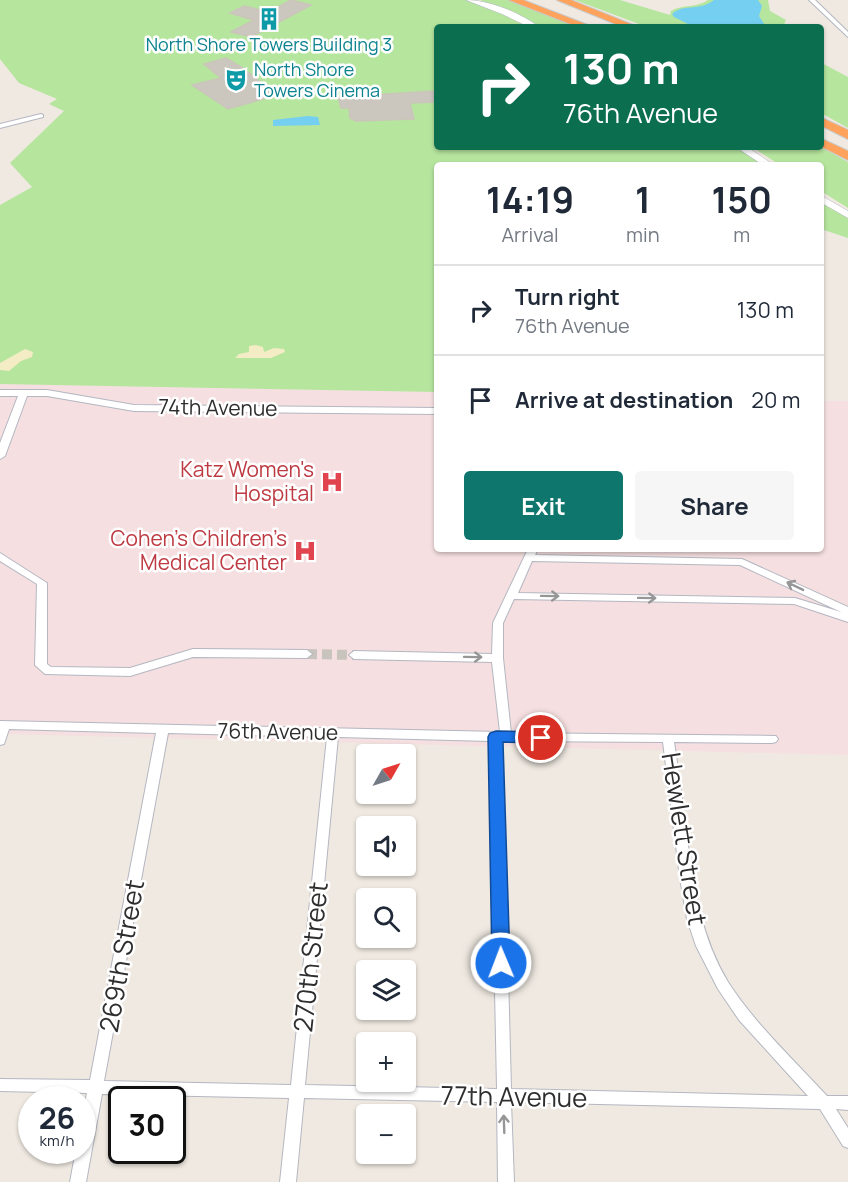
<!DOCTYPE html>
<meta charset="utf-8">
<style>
:root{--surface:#fff;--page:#f6f6f7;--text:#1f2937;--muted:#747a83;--line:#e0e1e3;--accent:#0f766e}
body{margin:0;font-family:Manrope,sans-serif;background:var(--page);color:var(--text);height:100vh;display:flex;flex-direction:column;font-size:22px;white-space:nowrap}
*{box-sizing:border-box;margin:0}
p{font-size:20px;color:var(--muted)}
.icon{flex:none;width:33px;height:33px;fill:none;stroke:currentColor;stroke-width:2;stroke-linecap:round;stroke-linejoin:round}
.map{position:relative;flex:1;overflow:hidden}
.panel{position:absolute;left:434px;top:162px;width:390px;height:390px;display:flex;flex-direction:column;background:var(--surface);border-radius:6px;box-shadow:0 2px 4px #0004}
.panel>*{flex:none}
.top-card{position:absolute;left:434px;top:24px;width:390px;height:126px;border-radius:6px;box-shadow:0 2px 4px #0004;background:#0b6e4f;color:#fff;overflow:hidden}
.needle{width:39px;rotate:51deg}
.tools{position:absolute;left:356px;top:744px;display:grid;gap:12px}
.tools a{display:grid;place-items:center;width:60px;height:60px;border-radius:6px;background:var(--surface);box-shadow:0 2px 4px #0004;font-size:30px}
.speed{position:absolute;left:18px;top:1086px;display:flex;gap:12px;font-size:30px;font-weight:700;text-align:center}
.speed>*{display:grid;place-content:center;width:78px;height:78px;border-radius:50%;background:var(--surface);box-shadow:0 2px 4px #0004;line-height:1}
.speed small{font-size:15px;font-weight:400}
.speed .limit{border:3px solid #111;border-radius:9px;background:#fff;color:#111}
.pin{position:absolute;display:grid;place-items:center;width:51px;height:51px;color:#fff;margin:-26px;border:3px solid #fff;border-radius:50%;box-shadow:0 2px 6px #0007}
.me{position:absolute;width:66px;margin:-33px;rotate:359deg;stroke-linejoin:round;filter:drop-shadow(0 0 4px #0008)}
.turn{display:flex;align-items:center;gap:21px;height:126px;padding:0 30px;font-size:27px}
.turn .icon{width:78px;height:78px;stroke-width:2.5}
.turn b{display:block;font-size:42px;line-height:51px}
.eta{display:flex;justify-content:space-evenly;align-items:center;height:102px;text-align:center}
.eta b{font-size:36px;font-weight:700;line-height:42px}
.cta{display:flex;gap:12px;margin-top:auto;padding:12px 30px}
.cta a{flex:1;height:69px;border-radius:6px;background:var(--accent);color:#fff;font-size:24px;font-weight:700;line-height:69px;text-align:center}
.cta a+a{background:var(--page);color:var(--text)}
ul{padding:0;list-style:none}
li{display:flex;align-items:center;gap:18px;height:90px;padding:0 30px;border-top:2px solid var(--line)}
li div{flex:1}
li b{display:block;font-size:22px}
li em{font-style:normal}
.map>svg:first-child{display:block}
.medical{fill:#f5dfe0}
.green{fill:#b6e59e}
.sand{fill:#f3ecc5}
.water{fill:#75cff0}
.building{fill:#cbc7bf;stroke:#cbc5ba;stroke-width:1.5}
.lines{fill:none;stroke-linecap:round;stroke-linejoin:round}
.minor-tunnel{stroke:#c8c4bd;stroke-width:10;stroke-dasharray:10 5;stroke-linecap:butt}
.minor-casing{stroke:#b4b7c1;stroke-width:2}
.secondary-casing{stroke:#b4b7c1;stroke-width:1}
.motorway-casing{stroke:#c9c9c9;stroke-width:2}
.minor{fill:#fff;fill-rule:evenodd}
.secondary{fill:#fff;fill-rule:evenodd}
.motorway{fill:#ffa35c;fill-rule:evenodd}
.oneway{stroke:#969696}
.route{fill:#1a73e8;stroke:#114b97;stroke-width:1.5}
.labels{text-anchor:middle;stroke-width:5;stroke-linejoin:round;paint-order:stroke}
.far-culture-label{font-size:18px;fill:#0d838f;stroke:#fff}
.street-label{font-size:21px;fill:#2e2e2e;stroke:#fff}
.health-label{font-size:21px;fill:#be3a42;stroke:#fff;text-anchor:end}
.near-street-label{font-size:26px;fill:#2e2e2e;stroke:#fff}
</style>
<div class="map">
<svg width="848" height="1182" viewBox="0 0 848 1182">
<rect width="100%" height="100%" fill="#efe9e1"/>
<path class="medical" d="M0,384l436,8v157h384l1,-148h27v354l-848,-21z"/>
<path class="green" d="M0,0h470l65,27h-99v120h305l28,18h-333v227l-436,-8v-179l32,-18 -22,-24 54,-52 -15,-7 8,-5 -38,-16 -19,-24z
M480,0h28l73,27h-38z
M575,0h45l50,15 1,-4c12,-7 26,-3 37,-11h60l2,11 16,9 -3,7h-136z
M820,62l28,15v51l-27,-15z
M752,147h69l27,15v46l-27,-17 -1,-26h-40z
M820,198l28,17v23l-27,-9z"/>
<path class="sand" d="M256,345l7,2 1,5 10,-4 10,1 1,3 -14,6h-36l4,-4 10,-2v-6z
M25,349l8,3 -1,5 -11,4 -12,10 -9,-1v-7z"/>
<path class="water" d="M714,0h44l4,6 -3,10 7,11h-72l-20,-10 -2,-3c11,-11 27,-2 42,-14z
M308,116l10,1 2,8 -47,1v-6z"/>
<path class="building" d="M291,0l20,5 -60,32 -20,-5 23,-12 -24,-7 14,-7 25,6z
M226,58l17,10 34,27 -49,14 -36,-24 29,-7 -17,-14z
M436,91v11l-26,1 4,16 -58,2 -6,-3 -1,-10h-8l-3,-11z"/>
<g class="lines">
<path class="minor-tunnel" d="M307,654l47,1"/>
<g class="minor-casing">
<path id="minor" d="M809,0h6l33,32v5z
M41,114l2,1v2l-43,11v-4z
M0,390h47l87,15 302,3v6l-302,-3 -87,-15h-20l-22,60 -5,3v-16l18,-47h-18z
M528,549h10l-3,6 207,4 106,48v15l-54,-18 -280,-5 -11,24v35l8,75 265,3 2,3 -2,3 -4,1 -98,-1c5,32 9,64 13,96 7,51 14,99 41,144 27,42 65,77 99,114h21v14l-12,-1 12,19v20l-5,-2 -23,-37 -309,-7 3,80h-16l-1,-80 -193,-4 -8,84h-16l9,-84 -187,-4 -16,88h-16l6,-32h6v-31l5,-26 -87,-2v-12l90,1 66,-347 -147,-4 -5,15 -4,1v-24l500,11 -8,-70 -138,-3 -5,-4 5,-4 138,3 1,-31zM532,561l208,4 101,47 -46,-14 -277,-5zM168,733l159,4 -36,348 -187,-4zM338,737l152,4 7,348 -192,-4zM502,741l161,1 17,136 7,41 9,27 22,43 21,31 69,76 -297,-7z
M0,553l47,30v81l4,3 79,1 63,-19 114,1 5,4 -5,4 -114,-1 -63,19 -85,-2 -10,-9 2,-81 -37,-23z"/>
</g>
<g class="secondary-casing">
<path id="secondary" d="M466,0c23,0 55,13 73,27h-10l-27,-13z
M736,147h11l27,18h-11z
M820,195l28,16v7l-28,-16z"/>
</g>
<g class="motorway-casing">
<path id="motorway" d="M509,0h14l70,27h-15z
M557,0h14l67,27h-15z
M820,117l28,13v9l-28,-14z
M820,138l28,13v9l-28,-14z"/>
</g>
<use href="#minor" class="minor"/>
<use href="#secondary" class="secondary"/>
<use href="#motorway" class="motorway"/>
</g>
<defs><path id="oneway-shaft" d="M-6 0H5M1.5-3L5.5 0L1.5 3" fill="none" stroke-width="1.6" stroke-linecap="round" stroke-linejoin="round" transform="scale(1.5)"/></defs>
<g class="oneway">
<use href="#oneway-shaft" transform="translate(795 586) rotate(-154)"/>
<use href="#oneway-shaft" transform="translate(550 596) rotate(1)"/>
<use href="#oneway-shaft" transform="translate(647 598) rotate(1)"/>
<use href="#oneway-shaft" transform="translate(473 657) rotate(1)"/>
<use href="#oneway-shaft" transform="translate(504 1124) rotate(-92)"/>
</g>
<path class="route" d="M496,731l45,1 6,2 2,4 -2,3 -6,2 -38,-1 7,221 -3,6 -6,2 -6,-2 -3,-6 -4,-226 2,-4z"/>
<defs>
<g id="building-bare" transform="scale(1.8)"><path d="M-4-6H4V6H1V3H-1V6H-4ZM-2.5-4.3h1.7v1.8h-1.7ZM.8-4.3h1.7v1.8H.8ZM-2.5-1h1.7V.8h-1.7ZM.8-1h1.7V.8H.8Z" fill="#0f9aa8" stroke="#fff" stroke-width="2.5" paint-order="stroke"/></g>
<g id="theatre-bare" transform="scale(1.8)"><path d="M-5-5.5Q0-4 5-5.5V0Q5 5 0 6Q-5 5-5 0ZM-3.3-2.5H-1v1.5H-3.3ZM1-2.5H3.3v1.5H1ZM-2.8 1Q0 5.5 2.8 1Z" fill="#0f9aa8" stroke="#fff" stroke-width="2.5" paint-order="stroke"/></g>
<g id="hospital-bare" transform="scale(1.8)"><path d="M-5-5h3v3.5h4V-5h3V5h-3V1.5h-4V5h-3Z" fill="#e0444e" stroke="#fff" stroke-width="2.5" paint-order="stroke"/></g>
</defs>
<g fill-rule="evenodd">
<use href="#building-bare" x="269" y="19"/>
<use href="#theatre-bare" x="236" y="80"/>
<use href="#hospital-bare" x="332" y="482"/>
<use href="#hospital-bare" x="305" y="551"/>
</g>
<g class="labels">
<g class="far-culture-label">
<text x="269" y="51">North Shore Towers Building 3</text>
<text x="254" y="76" text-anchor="start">North Shore<tspan x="254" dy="21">Towers Cinema</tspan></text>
</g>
<g class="street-label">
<text transform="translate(218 408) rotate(1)" y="7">74th Avenue</text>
<text transform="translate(278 732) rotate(1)" y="7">76th Avenue</text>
</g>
<g class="health-label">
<text x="314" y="477">Katz Women's<tspan x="314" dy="24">Hospital</tspan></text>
<text x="287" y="546">Cohen’s Children’s<tspan x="287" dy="24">Medical Center</tspan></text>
</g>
<g class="near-street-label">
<text transform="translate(684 839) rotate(81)" y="9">Hewlett Street</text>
<text transform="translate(122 956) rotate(-80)" y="9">269th Street</text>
<text transform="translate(311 957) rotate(-84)" y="9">270th Street</text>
<text transform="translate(514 1097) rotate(1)" y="9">77th Avenue</text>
</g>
</g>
</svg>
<div class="tools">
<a><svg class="needle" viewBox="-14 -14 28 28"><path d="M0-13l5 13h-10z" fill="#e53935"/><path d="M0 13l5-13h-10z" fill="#747a83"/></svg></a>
<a><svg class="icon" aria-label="sound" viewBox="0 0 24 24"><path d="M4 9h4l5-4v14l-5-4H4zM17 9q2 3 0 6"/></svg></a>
<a><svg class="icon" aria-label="search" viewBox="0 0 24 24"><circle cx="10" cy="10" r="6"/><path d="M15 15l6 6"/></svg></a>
<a><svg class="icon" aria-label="layers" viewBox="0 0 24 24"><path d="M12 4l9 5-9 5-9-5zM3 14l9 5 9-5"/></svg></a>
<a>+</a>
<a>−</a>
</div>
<div class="speed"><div>26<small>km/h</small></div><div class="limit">30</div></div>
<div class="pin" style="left:541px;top:738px;background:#d93025"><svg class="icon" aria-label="arrive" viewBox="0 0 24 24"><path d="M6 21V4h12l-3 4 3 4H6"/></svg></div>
<svg class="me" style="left:501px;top:963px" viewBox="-20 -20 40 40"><circle r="17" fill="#1a73e8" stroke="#fff" stroke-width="3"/><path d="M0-11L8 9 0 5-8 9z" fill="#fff"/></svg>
<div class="top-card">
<div class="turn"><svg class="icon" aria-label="right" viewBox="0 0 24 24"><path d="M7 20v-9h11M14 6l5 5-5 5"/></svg><div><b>130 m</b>76th Avenue</div></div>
</div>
<section class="panel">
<div class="eta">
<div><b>14:19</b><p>Arrival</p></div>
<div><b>1</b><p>min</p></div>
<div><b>150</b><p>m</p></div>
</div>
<ul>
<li><svg class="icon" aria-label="right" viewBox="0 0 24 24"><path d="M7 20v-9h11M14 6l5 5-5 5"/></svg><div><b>Turn right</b><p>76th Avenue</p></div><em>130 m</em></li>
<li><svg class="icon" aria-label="arrive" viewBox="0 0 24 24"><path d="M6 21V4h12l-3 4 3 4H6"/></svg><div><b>Arrive at destination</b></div><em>20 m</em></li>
</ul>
<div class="cta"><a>Exit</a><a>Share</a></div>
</section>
</div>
